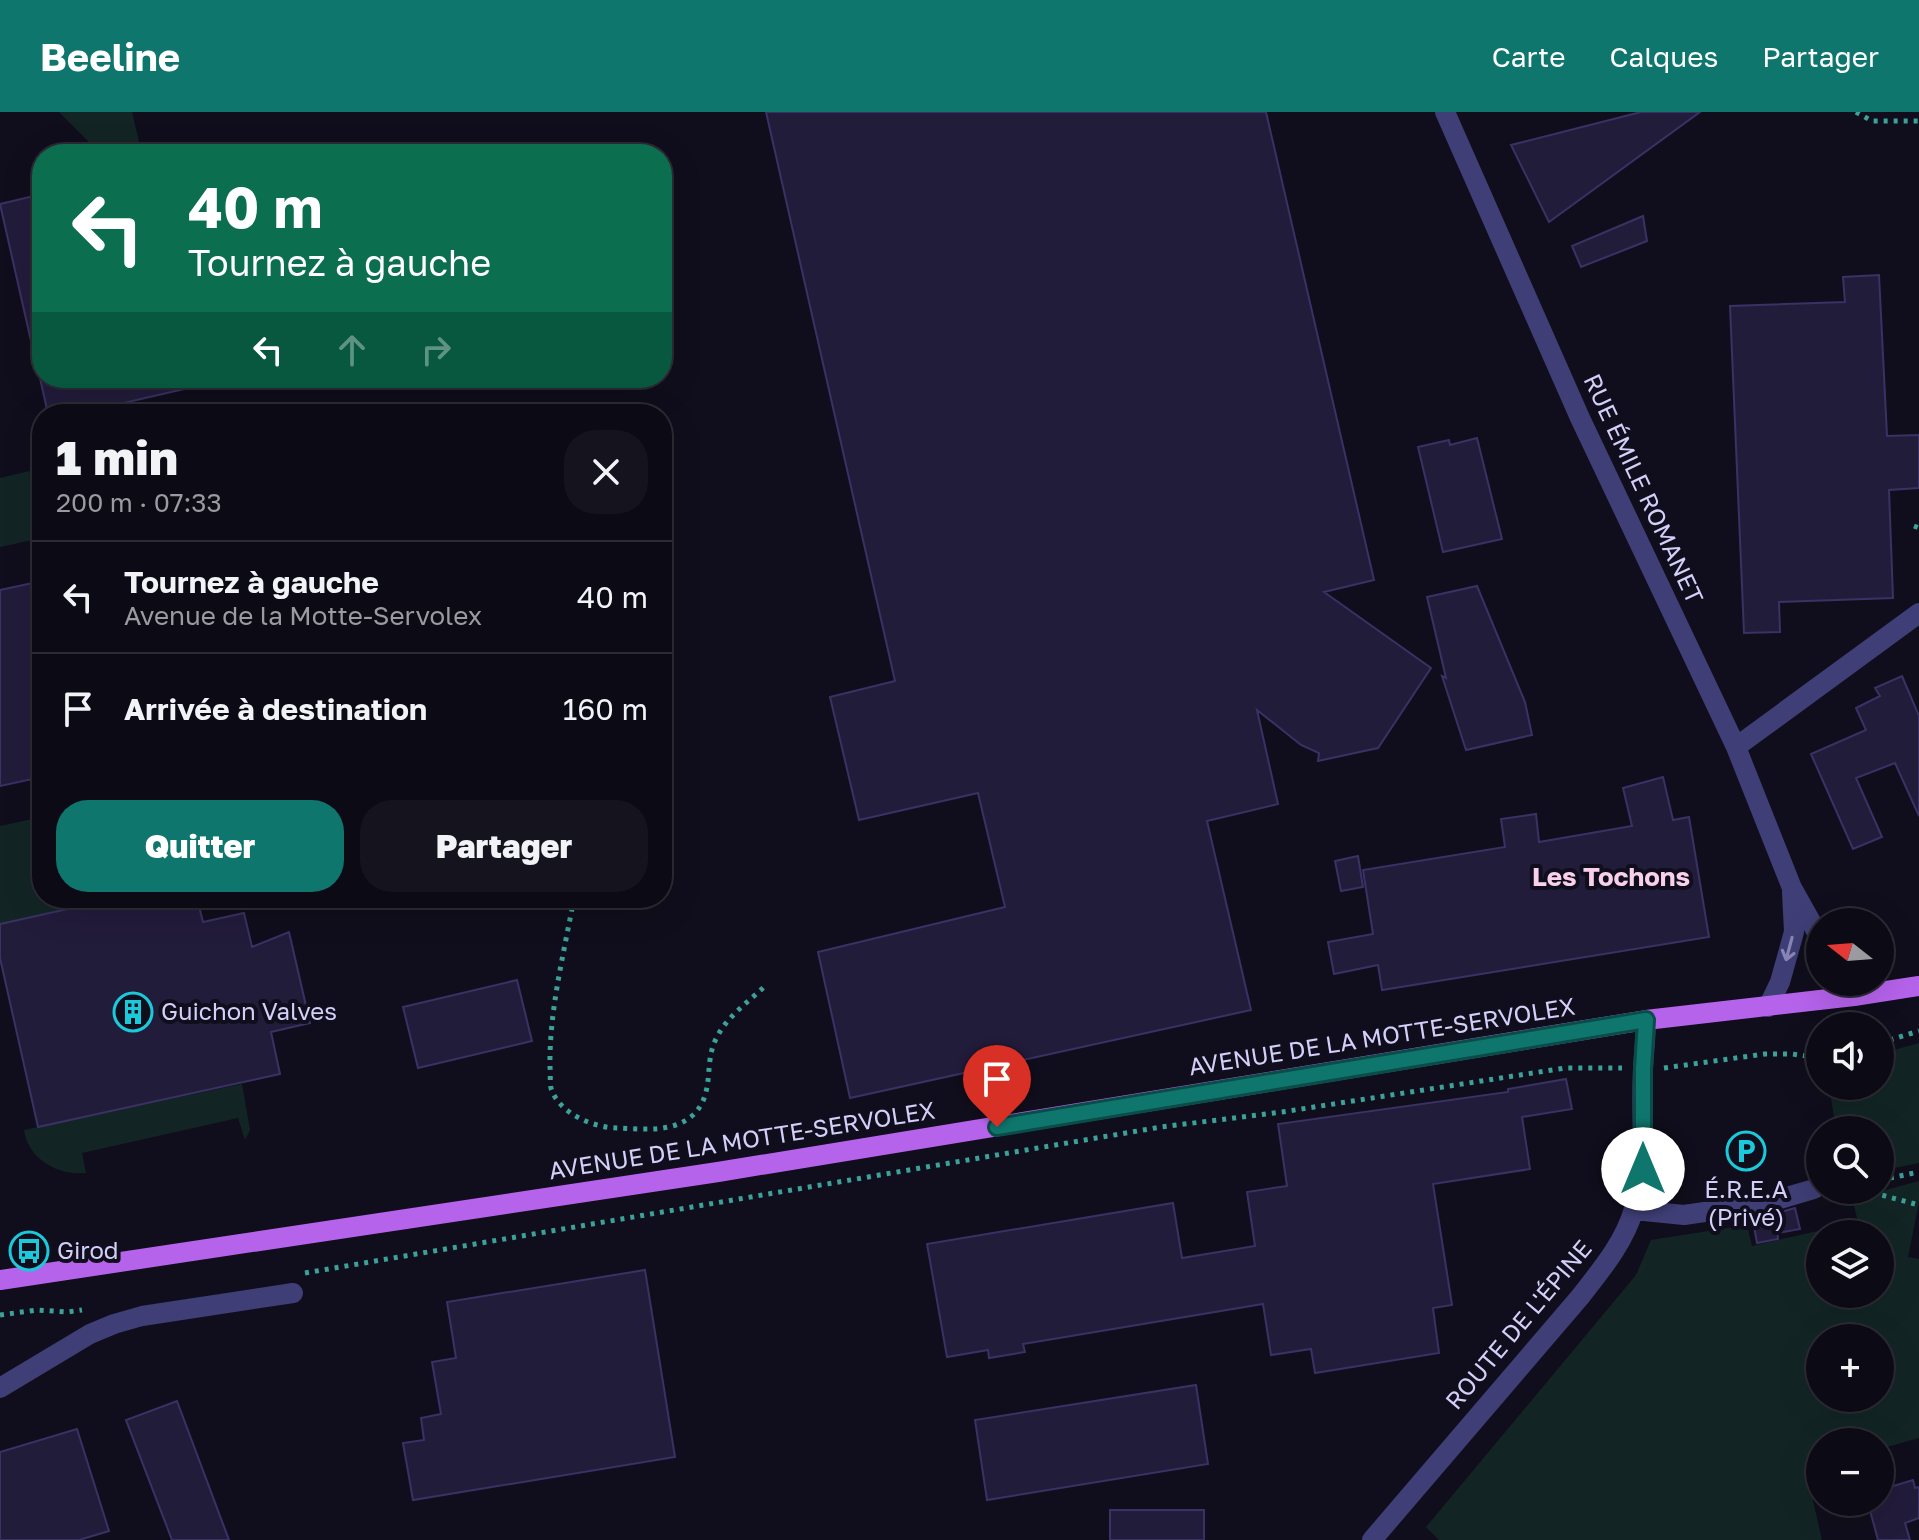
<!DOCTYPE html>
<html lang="fr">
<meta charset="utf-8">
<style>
:root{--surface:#0c0a15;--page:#15131e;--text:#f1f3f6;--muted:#9a9aa0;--line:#2c2b34;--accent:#0f766e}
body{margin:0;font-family:"Golos Text",sans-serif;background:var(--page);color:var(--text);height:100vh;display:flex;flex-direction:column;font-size:30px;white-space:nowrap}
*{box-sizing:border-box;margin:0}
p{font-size:26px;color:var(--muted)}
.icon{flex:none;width:44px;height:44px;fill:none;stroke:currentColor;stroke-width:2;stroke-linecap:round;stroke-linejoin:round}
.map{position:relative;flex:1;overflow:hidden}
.panel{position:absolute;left:32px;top:292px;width:640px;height:504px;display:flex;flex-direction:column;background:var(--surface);border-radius:32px;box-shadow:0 8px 32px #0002,0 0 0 2px var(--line)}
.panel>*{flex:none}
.hud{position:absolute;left:32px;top:32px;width:640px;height:244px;border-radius:32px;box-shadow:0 8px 32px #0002,0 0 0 2px var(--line);background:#0b6e4f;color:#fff;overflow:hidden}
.needle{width:52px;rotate:287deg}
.controls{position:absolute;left:1806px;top:796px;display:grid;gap:16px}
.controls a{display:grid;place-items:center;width:88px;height:88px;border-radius:50%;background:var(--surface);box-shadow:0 8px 32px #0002,0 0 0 2px var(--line);font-size:40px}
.pin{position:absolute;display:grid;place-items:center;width:68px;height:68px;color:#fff;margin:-82px -34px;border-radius:50% 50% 50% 0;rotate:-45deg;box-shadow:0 0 8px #0007}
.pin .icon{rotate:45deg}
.me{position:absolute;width:88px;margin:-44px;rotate:0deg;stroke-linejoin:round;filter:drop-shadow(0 0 6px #0008)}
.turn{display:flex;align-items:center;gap:28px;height:168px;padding:0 24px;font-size:36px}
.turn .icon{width:104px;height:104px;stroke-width:2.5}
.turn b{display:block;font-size:56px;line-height:68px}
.lanes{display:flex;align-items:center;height:76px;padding:0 24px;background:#0003;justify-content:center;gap:40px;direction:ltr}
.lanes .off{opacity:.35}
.round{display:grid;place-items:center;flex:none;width:84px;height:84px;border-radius:32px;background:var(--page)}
.overview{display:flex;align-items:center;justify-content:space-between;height:136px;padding:0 24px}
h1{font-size:48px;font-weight:800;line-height:60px}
.button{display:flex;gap:16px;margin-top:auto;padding:16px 24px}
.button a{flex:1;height:92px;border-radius:32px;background:var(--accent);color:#fff;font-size:32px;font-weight:800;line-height:92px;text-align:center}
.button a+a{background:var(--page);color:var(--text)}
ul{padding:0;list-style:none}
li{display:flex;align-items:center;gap:24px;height:112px;padding:0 24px;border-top:2px solid var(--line)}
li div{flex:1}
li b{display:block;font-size:30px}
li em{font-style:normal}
header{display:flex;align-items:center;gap:48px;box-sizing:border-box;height:112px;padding:0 40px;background:var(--accent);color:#fff}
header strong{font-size:38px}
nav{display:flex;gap:44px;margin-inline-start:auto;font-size:28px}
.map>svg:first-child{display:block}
.green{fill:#122524;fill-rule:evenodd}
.building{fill:#221c3b;stroke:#3a3164;stroke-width:2}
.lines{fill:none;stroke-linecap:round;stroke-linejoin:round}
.path{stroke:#3ba199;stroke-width:5;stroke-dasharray:4 6;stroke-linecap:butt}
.minor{stroke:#3f3e76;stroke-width:20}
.major{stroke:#b663ec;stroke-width:20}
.oneway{stroke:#8986b8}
.route-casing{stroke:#0a4d48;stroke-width:20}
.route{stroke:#0f766e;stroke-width:14}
.labels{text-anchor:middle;stroke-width:8;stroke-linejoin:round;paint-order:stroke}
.street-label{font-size:24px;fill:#d3cff9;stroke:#100e1c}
.poi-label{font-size:24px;fill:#d3cff9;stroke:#100e1c;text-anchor:start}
.neighbourhood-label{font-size:26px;font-weight:bold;fill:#f9d0eb;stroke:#100e1c}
</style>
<header>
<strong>Beeline</strong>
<nav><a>Carte</a><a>Calques</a><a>Partager</a></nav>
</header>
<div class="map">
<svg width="1919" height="1428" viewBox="0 0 1919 1428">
<rect width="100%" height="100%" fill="#100e1c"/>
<path class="green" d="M59,0h73l10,42h-41z
M42,356v70l-42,9v-69z
M42,705v81h71l-113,28v-100z
M1919,931v120l-39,8v-41h-44l-7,-44h51v-32z
M242,972l8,46 -5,10 -7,-22 -156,35 4,20c-28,3 -58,-14 -62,-43z
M1919,1069v21l-11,55 11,2v179l-39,11v-7h-60v24l-14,4 16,70h-383l-13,-13 210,-252 15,-35 96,-15 5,21 106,-24 -5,-20 3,-4zM1880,1122v60h-60v-60zM1820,1226h60v60h-60z"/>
<path class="building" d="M766,0h500l108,468 -50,12 107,76 -53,80 -60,13 1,-8 -18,-8 -44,-35 21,94 -71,17 44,189 -401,88 -32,-146 187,-45 -27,-114 -119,27 -29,-123 65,-16z
M1641,0h59l-151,110 -38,-77z
M42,82v155l-9,1 -33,-146z
M1643,104l4,25 -66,26 -9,-21z
M1879,163l8,161 32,-1v53l-30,2 4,108 -114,4 1,30 -36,1 -14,-327 115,-4 -2,-25z
M40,266h152l1,9 -117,27h-28z
M1477,326l25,101 -59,13 -25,-105 31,-7 1,5z
M42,469v196l-42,9v-196z
M1477,474l48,116 7,33 -66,15 -24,-74 4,2 -19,-81z
M1902,564l17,40v100l-24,-53 -39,15 26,59 -29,12 -42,-95 55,-24 -10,-22 24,-12 -5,-8z
M1663,665l10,43 16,-3 20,120 -327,53 -4,-25 -44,9 -6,-32 45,-8 -10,-64 142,-23 -4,-28 35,-5 3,28 93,-16 -9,-38z
M1358,744l5,31 -22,4 -6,-30z
M117,786h80l6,24 41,-9 8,34 37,-15 21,91 -39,9 9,42 -242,53 -38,-169v-34z
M517,868l15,61 -114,27 -15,-61z
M1566,967l6,30 -50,8 8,52 -97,15 19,121 -19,3 6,45 -124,20 -4,-24 -40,6 -8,-51 -240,40 2,8 -36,6 -1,-8 -41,7 -20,-113 246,-41 9,55 73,-12 -8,-54 40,-6 -9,-62 230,-32v-3z
M1795,1096l5,21 -22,4 -1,-5 1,11 -21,4 -4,-22 22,-4 -1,-3z
M645,1158l30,187 -262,43 -10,-57 21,-3 -3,-22 20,-4 -9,-52 24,-4 -9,-56z
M1196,1273l12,79 -221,36 -12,-80z
M177,1289l52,139h-57l-46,-120z
M77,1317l32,102 -30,9h-79v-88z
M1913,1368l2,8 4,-1v31l-14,5 5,17h-32l-10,-37 12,-1v-12z
M1110,1398h94v30h-94z"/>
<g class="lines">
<path class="path" d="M1856,0l16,9h47
M1914,414l5,2
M574,786c-10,55 -25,113 -24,169 1,7 -1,18 2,24 9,23 42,37 66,37 26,1 55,5 75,-13 22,-21 11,-50 22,-74 10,-23 32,-38 49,-54
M1880,931l39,-12
M1664,956l101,-14h27l28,4
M1880,1068l39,-8
M1863,1078l52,14
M305,1161l856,-146 121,-15 283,-44h57
M0,1203l37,-5 30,2 15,-2"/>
<path class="minor" d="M1445,0l135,306 156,329 56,141 28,50
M1736,635l183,-134
M1845,870l9,14
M1768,895l12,-25 14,-50 -2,-40
M1634,1098l50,5 82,-12 48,-14
M0,1276l90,-54 24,-10 28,-8 151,-23
M1372,1428l208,-243c21,-27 44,-54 54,-88 14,-47 6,-93 9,-140 1,-17 3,-33 3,-49"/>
<path class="major" d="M0,1168l718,-108 928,-152 208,-24 65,-10"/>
</g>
<defs><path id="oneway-shaft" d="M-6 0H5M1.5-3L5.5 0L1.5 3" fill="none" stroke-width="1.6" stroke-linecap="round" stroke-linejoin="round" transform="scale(2)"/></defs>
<use class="oneway" href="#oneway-shaft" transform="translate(1789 837) rotate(105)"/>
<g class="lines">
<g class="route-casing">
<path id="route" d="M997,1015l649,-107 -3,49v100"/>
</g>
<use href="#route" class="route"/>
</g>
<defs>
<g id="building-ring" transform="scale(2)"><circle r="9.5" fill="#100e1c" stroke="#1acada" stroke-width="1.5"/><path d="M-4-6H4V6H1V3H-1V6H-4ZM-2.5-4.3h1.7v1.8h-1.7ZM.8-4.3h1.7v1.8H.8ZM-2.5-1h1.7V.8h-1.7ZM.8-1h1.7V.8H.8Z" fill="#1acada"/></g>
<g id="parking-ring" transform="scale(2)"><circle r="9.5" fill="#100e1c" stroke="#1acada" stroke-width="1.5"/><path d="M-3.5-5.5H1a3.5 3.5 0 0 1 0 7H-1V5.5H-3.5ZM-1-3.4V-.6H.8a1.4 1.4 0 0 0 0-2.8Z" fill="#1acada"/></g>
<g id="bus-ring" transform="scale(2)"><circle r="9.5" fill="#100e1c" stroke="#1acada" stroke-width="1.5"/><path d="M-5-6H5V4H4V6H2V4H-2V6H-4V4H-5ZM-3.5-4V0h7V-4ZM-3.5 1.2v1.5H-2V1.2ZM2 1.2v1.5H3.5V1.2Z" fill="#1acada"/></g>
</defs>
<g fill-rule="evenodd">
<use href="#building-ring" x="133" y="900"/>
<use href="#parking-ring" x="1746" y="1039"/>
<use href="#bus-ring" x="29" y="1139"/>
</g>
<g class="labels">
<g class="street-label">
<text transform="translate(1643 377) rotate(65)" y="8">RUE ÉMILE ROMANET</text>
<text transform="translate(1382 925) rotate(-9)" y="8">AVENUE DE LA MOTTE-SERVOLEX</text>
<text transform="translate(742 1029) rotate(-9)" y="8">AVENUE DE LA MOTTE-SERVOLEX</text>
<text transform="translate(1519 1213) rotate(-50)" y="8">ROUTE DE L'ÉPINE</text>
</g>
<g class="poi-label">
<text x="161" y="908">Guichon Valves</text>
<text x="1746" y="1086" text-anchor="middle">É.R.E.A<tspan x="1746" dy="28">(Privé)</tspan></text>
<text x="57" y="1147">Girod</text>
</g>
<g class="neighbourhood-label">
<text x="1611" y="774">Les Tochons</text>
</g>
</g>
</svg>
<div class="controls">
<a><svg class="needle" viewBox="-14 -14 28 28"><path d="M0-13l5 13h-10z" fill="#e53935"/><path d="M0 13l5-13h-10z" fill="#9a9aa0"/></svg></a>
<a><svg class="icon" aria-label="sound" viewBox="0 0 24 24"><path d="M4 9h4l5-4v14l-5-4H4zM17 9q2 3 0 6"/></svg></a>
<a><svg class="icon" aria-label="search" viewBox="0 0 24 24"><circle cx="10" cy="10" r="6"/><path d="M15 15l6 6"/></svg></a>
<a><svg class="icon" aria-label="layers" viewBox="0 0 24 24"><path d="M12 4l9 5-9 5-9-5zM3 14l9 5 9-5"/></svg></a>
<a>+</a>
<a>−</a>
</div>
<div class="pin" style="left:997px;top:1015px;background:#d93025"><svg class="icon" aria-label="arrive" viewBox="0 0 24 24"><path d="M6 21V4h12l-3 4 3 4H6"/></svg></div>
<svg class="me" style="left:1643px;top:1057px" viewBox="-20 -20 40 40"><circle r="19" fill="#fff"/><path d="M0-13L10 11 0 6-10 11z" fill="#0f766e"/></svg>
<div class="hud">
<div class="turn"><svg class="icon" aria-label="left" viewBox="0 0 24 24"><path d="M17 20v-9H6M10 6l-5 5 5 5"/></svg><div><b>40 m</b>Tournez à gauche</div></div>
<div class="lanes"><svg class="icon" aria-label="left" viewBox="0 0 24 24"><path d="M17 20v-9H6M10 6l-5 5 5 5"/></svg><svg class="icon off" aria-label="ahead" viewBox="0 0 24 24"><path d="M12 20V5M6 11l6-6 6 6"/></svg><svg class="icon off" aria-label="right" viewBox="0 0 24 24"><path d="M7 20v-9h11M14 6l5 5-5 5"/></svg></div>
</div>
<section class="panel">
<div class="overview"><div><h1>1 min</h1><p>200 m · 07:33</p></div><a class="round"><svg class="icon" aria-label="close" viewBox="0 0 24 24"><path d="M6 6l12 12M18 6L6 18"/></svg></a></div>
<ul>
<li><svg class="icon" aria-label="left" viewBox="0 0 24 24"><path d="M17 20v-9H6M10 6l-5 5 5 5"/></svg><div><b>Tournez à gauche</b><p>Avenue de la Motte-Servolex</p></div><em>40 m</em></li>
<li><svg class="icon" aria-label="arrive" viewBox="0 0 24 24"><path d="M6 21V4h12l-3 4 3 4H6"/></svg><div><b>Arrivée à destination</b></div><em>160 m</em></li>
</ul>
<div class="button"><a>Quitter</a><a>Partager</a></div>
</section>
</div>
